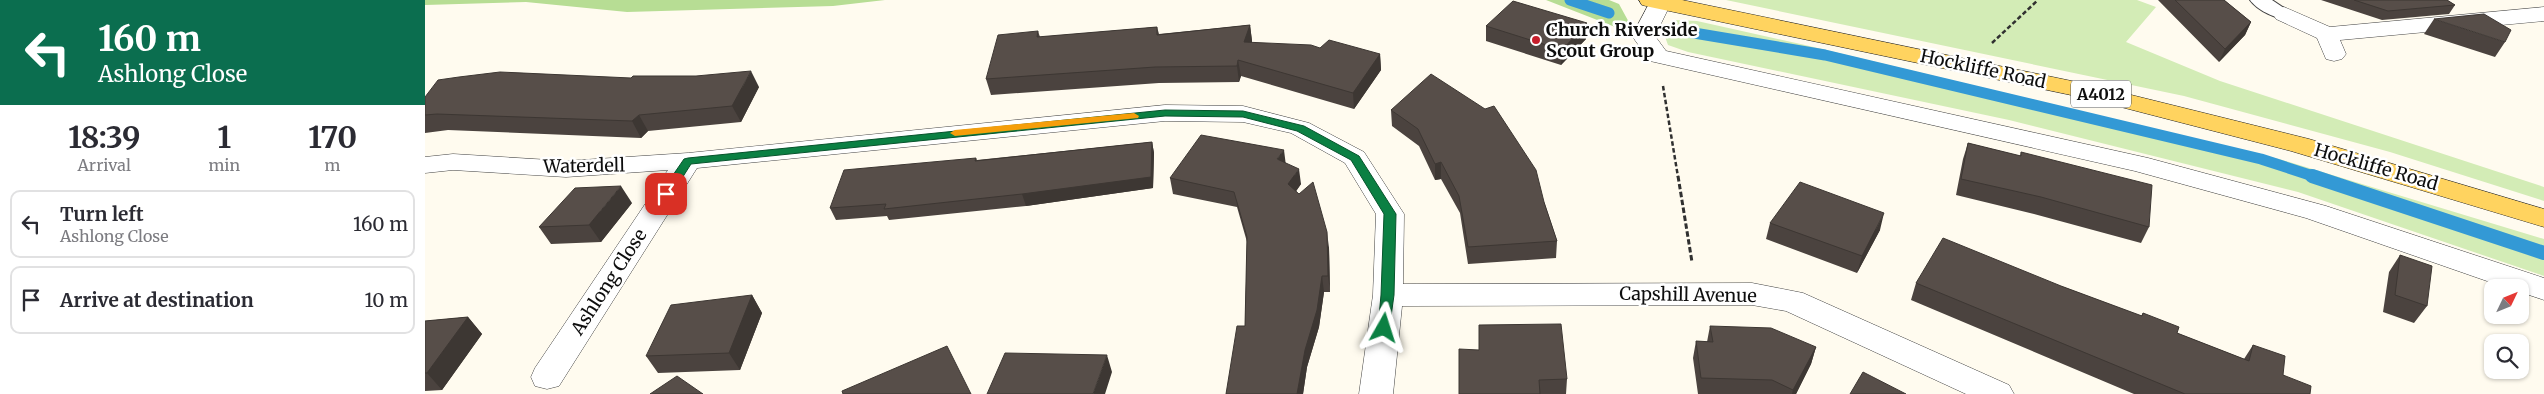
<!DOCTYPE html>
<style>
:root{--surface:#fff;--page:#f2f2f3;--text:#2b2b33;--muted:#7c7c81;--line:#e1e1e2}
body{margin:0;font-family:Merriweather,serif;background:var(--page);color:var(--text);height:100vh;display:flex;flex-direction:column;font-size:19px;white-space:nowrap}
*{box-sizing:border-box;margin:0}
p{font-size:16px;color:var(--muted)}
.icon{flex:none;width:28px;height:28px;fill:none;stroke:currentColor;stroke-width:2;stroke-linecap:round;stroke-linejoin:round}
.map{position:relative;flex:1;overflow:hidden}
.details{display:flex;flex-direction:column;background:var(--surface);width:425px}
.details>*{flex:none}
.hud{background:#0b6e4f;color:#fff;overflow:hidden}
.needle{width:32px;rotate:47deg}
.tools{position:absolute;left:2059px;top:279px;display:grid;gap:10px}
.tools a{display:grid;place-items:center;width:45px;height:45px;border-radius:10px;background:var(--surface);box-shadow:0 1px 4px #0004;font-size:25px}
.pin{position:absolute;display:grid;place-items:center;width:42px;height:42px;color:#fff;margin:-21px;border-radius:10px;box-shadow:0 2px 8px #0006}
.me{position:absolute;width:55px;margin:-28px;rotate:6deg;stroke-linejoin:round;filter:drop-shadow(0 0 4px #0008)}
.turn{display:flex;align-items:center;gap:18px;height:105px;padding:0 15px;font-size:22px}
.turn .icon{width:65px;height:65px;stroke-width:2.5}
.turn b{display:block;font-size:35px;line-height:42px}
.eta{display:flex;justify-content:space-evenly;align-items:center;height:85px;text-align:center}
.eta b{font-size:30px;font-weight:700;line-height:35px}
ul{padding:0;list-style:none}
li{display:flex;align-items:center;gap:15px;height:68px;margin:0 10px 8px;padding:0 5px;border:2px solid var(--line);border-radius:10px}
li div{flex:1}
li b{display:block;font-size:19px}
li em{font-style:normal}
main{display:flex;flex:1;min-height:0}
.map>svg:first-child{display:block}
.green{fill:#d3ecb6}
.forest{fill:#b7dd94}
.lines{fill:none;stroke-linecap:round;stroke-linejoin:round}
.stream-far1{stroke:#3399d5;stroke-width:11}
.stream{stroke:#3399d5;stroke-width:14}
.service-casing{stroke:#414141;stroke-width:2}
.minor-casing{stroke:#414141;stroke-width:1}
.primary-casing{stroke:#1f1f1f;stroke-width:1}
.path-far1{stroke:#303030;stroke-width:2.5;stroke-dasharray:4.5 2.5;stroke-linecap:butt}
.path{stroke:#303030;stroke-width:3;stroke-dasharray:5.5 2.5;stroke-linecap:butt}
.service{fill:#fff;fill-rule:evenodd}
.minor{fill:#fff;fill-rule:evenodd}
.primary{fill:#ffd35f;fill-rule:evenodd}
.wall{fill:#4b433f}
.shaded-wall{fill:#3d3733}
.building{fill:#574e49;stroke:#3d3733}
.route{fill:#0b8043;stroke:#07532c}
.slow{fill:#f59e0b}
.poi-dot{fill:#c61e2b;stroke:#fff;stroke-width:2}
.labels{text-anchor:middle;stroke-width:5;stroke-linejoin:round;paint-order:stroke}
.shield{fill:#fff;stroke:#565656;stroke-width:1}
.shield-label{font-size:16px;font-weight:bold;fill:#0e0e0e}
.poi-label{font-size:18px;font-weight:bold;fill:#0e0e0e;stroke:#fff;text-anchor:start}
.street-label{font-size:18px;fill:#0e0e0e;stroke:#fff}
</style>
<main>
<section class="details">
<div class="hud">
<div class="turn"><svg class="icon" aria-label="left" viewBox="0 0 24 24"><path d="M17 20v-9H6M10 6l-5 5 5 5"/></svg><div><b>160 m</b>Ashlong Close</div></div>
</div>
<div class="eta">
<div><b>18:39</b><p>Arrival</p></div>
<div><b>1</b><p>min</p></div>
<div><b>170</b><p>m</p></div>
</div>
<ul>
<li><svg class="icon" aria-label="left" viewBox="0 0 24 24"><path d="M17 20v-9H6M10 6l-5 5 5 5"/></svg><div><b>Turn left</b><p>Ashlong Close</p></div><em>160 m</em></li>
<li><svg class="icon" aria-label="arrive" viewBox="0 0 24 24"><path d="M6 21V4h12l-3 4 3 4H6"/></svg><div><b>Arrive at destination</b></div><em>10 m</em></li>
</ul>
</section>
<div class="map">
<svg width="2119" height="394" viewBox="0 0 2119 394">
<rect width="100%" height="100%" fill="#fffbef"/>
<path class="green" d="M1301,0h411l19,7 -30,35 94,39 324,106v14l-154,-49 -206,-56z
M1247,20l25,1 108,24 474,114 265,80v37l-246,-84 -289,-72 -321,-68 -20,-7 -4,-11z"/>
<path class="forest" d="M0,0h460l-52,6 -206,6 -101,-10 -101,3z
M1121,0h63l10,4 12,22 -3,6z"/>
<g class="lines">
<path class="stream-far1" d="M1145,0l39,13
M1257,31l143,24 436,104 55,18"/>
<path class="stream" d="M1887,176l232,77"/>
<g class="service-casing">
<path id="service" d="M1825,0h22l21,14 -3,4c-12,3 -33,-8 -40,-18z"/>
</g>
<g class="minor-casing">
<path id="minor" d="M1226,0h18l2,3 -16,33 11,15 482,107 178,48 218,72v22l-24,-8v-4h-13l-201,-70 -171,-47 -485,-110 -18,-25z
M1859,7l46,20 214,-20v14l-204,19 6,14 -4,5 -8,2 -8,-2 -9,-21 -41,-19 -3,-5 3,-5z
M740,105l78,1 66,17 55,29 40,62 -1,70 349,-1 51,10 206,92 5,9h-48l-180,-83 -34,-6 -350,1 -9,88h-34l14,-99 3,-81 -31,-51 -54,-30 -48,-11 -78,-1 -468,47 -138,218 -12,3 -12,-3 -4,-9 4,-9 133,-198 -102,7 -113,-7 -28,3v-16l28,-3 113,7 122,-8z"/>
</g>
<g class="primary-casing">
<path id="primary" d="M1214,0h43l409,85 218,54 235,70v18l-253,-76 -201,-52 -440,-92 -8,-2z"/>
</g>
<path class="path-far1" d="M1567,43l46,-43
M1238,86l15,91"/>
<path class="path" d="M1253,176l14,86"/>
<use href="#service" class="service"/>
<use href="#minor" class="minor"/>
<use href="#primary" class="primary"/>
</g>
<path class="wall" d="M1733,0h66l27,22 -6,13 -26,27z
M1896,0h126l8,5 -6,9 -67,6z
M2009,19l71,23 -10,15 -71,-23z
M825,25l2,16v2l68,5 60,6 1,16 -27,39 -113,-33 -2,6 -80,1 -168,12 -5,-16 52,-48 2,6 117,-10 2,7z
M1061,26l100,13 -25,26 -75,-24z
M334,87l-18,35 -93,9 -7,7 -193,-8 -23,3v-36z
M966,110l153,92 13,39 -1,17 -88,6 -8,-51 -19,-34 -6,1 -16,-34 -27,-20z
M727,142l2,11 -1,35 -127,18 -137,14 -2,-4 -51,4 -6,-12 146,-50 1,2z
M1543,143l52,13 1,-4 128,75 -8,16 -107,-29 -78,-19 7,-36z
M861,163l15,21 -5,7 33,57 1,44h-6l-5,35 -12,40 -4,27h-77l19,-68 2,-84 -10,-35 -64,-13 -3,-16z
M207,203l-31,39 -50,2 -12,-17z
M1345,223l110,7 -23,43 -91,-34z
M1975,255l27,51 -13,17 -31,-11 6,-40z
M1491,283l145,3 80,30 2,-3 34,20 67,26 9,-14 30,30 27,19h-176l-223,-94z
M327,295l10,18 -22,57 -82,3 -12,-17z
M43,317l14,17 -40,56 -17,1v-70z
M1285,326l106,21 -5,17 -15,30h-98l-5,-36 3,-17 11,1z
M1034,349l108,30 -1,15h-107z"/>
<path class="shaded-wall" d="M1826,22l-6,13 -26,27 6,-13z
M1162,23l-1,16 -25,26 1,-15z
M825,25l2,16 -5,17 -3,-16z
M955,54l1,16 -27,39 -1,-16z
M813,60l3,16 -2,6 -2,-16z
M326,71l8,16 -18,35 -9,-16z
M214,115l9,16 -7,7 -9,-17z
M727,142l2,11 -1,35 -127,18 -4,-12z
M859,150l2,16 -9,-7z
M1016,162v17l-6,1v-16z
M874,169l2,15 -11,16 -2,-16z
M196,186l11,17 -31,39 -12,-17z
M1459,213l-4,17 -23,43 5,-17z
M902,232l2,16 1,44 -2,-16z
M897,276l2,16 -5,35 -12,40 -4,27h-6l8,-44z
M327,295l10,18 -22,57 -11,-17z
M43,317l14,17 -40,56 -15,-17z
M1391,347l-5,17 -15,30h-4l1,-4z
M682,355l5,17 -7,22h-12z"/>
<path class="building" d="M1750,0h49l27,22 -26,27z
M1929,0h93l8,5 -67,6z
M1088,1l74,22 -25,27 -76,-24z
M2059,14l27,16 -6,12 -71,-23z
M825,25l-6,17 67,3 9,3 9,-8 51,14 -27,39 -115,-33 -1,6 -82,1 -169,12 12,-44 40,-4 -1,6 120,-10v8z
M326,71l-19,35 -93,9 -7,6 -195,-7 -12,1v-18l13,-17 21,-3 41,-5 131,6 2,-2h63z
M1006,74l54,35 9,-3 42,64 8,32 13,39 -89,6 -9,-51 -18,-34 -6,2 -17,-35 -27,-19z
M776,135l83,15 -7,9 22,10 -11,15 11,10 14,-12 14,50 1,44h-6l-5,34 -12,40 -8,44h-71l11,-68h8l2,-89 -13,-45 -64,-14z
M727,142l-1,35 -129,17 -138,15 2,-5 -56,4 14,-38 132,-12 -1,3z
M1543,143l53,13v-4l131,33 -3,42 -108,-30 -80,-18z
M1375,182l84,31 -22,43 -92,-33z
M196,186l-32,39 -50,2 36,-39z
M1518,238l118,48 81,30 1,-3 36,14 -2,6 72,28 4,-16 32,11 -2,19 28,11 -1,8h-125l-269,-111z
M1975,255l32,11 -5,40 -32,-11z
M327,295l-23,58 -83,3 25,-51z
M43,317l-41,56h-2v-52z
M1136,324l6,55 -28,1 1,14h-81v-45l20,1v-25z
M1285,326l61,2 45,19 -23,43 -21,-10 -71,-2 -5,-37 17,1z
M522,346l24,48h-128l-1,-3z
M580,353l102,2 -14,39h-106z
M1438,372l43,22h-56z
M252,376l26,18h-53z"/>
<path class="route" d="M740,110l78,1 61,15 55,30 37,58 -2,81 -5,36 -5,1 -6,-4 3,-33 3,-81 -33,-54 -54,-29 -54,-14 -78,-1 -474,48 -21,33 -4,1 -6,-4 24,-35 4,-1z"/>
<path class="slow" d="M709,113l5,3 -1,2 -183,18 -5,-3 5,-3z"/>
<circle class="poi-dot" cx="1111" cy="40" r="5"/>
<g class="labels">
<rect class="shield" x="1646" y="80.5" width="60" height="27" rx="4"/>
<g class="shield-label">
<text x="1676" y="100">A4012</text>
</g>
<g class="poi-label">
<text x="1121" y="36">Church Riverside<tspan x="1121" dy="21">Scout Group</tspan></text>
</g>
<g class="street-label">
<text transform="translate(1558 69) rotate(12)" y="6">Hockliffe Road</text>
<text transform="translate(159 166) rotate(-1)" y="6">Waterdell</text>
<text transform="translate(1951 167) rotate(16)" y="6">Hockliffe Road</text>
<text transform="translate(184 282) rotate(-57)" y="6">Ashlong Close</text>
<text transform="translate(1263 295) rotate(1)" y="6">Capshill Avenue</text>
</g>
</g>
</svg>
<div class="tools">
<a><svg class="needle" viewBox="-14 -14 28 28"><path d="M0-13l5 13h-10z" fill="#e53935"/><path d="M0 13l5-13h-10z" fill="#7c7c81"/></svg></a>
<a><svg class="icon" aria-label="search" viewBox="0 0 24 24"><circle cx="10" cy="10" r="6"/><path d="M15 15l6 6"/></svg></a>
</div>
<div class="pin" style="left:241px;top:194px;background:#d93025"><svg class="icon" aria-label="arrive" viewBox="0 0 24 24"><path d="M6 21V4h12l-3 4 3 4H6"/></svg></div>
<svg class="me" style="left:959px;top:328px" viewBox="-20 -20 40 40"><path d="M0-17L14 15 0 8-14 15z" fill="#0b8043" stroke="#fff" stroke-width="4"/></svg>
</div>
</main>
